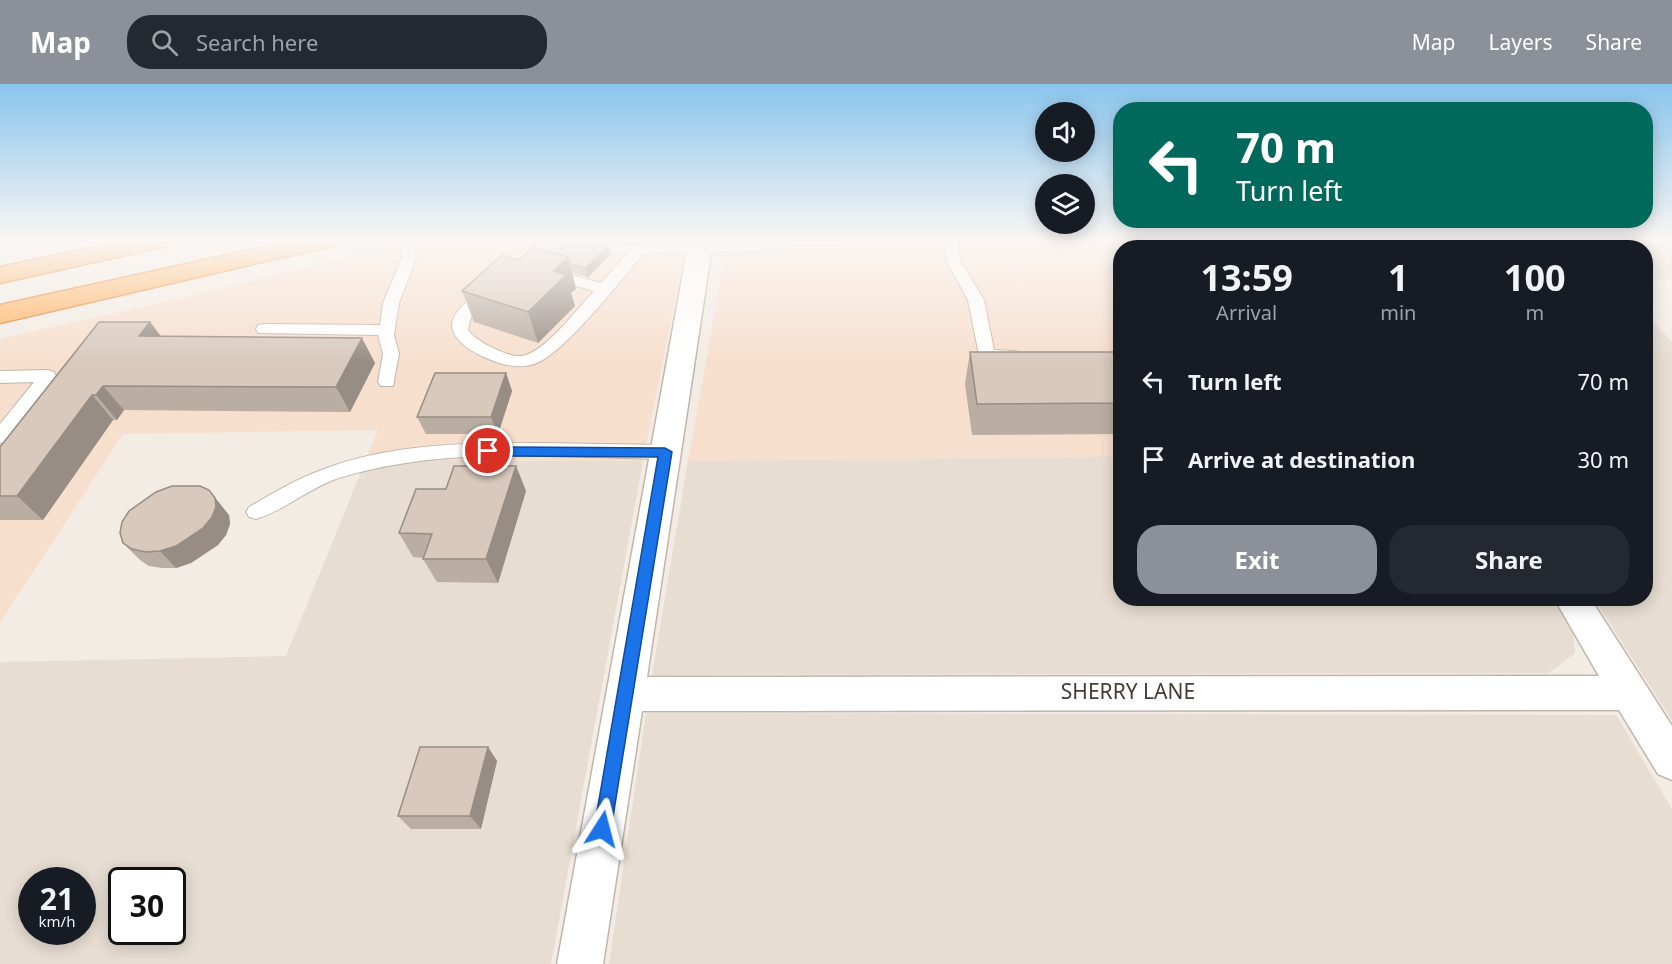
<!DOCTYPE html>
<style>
:root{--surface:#171b24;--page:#242831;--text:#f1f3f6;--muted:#9ea1a6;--accent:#8c9099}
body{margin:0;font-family:"Noto Sans",sans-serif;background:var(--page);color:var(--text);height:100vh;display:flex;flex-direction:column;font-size:22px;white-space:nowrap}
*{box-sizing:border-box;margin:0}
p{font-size:20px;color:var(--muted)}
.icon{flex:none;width:33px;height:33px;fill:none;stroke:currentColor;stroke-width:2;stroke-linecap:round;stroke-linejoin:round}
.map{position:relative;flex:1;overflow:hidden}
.panel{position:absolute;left:1113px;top:156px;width:540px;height:366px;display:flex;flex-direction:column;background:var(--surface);border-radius:24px;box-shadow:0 3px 15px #0003}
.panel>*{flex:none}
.top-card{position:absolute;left:1113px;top:18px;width:540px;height:126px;border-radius:24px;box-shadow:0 3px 15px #0003;background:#00695c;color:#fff;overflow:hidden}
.buttons{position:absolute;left:1035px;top:18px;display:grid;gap:12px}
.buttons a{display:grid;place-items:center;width:60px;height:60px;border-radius:50%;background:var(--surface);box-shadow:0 3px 15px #0003;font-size:30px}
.speed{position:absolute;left:18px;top:783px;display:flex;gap:12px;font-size:30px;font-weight:700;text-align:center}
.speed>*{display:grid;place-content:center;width:78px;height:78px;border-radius:50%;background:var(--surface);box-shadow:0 3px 15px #0003;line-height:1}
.speed small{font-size:15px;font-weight:400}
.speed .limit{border:3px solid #111;border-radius:9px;background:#fff;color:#111}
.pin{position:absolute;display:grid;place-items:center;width:51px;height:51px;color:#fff;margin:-26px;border:3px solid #fff;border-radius:50%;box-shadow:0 2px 6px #0007}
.me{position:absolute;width:66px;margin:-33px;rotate:9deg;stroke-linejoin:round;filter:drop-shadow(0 0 4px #0008)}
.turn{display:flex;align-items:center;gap:21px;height:126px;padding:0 24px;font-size:27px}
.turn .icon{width:78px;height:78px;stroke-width:2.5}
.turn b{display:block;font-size:42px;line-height:51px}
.eta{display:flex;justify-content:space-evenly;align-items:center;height:102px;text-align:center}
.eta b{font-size:36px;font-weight:700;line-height:42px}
.button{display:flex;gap:12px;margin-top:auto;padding:12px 24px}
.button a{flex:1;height:69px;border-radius:24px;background:var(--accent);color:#fff;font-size:24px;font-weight:700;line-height:69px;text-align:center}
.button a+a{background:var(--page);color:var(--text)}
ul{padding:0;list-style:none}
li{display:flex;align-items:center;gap:18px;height:78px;padding:0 24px}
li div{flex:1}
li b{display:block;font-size:22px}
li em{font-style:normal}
header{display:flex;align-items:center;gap:36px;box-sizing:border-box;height:84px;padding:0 30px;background:var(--accent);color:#fff}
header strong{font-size:28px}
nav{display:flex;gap:33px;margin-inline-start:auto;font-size:21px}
.search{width:420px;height:54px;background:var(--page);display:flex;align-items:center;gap:15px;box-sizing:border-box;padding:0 21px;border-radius:24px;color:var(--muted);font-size:22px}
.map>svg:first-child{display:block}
.residential{fill:#e7ddd2;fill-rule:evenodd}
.commercial{fill:#f7dfcd}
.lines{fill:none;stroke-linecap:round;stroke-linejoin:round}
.lane-casing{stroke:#c2b5a9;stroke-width:2}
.street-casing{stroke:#c2b5a9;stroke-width:3}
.highway-casing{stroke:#e6842b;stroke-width:3}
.lane{fill:#fff;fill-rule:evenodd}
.street{fill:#fff;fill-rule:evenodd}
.highway{fill:#ffb363;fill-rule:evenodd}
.wall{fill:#baada2}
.shaded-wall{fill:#978d84}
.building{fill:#d8c9bc;stroke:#978d84;stroke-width:1.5}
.route{fill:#1a73e8;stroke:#114b97;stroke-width:1.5}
.labels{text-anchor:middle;stroke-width:6;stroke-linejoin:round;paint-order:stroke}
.street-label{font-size:21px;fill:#463c34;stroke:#fff}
</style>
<header>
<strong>Map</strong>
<div class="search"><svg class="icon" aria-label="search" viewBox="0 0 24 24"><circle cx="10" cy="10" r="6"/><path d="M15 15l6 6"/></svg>Search here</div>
<nav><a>Map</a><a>Layers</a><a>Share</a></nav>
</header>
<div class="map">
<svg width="1672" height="880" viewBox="0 0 1672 880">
<rect width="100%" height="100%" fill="#f3ece4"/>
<path class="residential" d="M1141,156h199l5,7 -201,1z
M1364,156h308v40h-26v-32h-277z
M1646,230l26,28v378l-78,-121 52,-1z
M1120,372v142l441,1 10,16 4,38 -26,20 -897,2 36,-214z
M366,376l277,1 -92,503h-551v-302l286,-6zM32,796h50v52h-50zM122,796h50v52h-50z
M646,629l970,2 56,94v155h-1063z"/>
<path class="commercial" d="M415,156h272l-44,221 -277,-1 12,-30 -255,4 -123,189v-284l195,-44z
M728,156h413l3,7 -24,1v208l-432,5z"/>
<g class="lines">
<g class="lane-casing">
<path id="lane" d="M398,156h14l5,16 -18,47 -5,32 5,19 -6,32h-12l-3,-4 5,-28 -5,-19 -120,-2 -2,-4 2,-4 6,-1 116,1 3,-22 20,-47z
M544,156h41l40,6 128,-3 16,-3h78l-7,4h-47l-40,7 -110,3c-23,27 -76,96 -106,109 -18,7 -36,2 -53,-6 -11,-5 -26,-13 -31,-26 -7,-17 25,-43 40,-39l3,3 -25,22 -3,13c7,9 17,14 27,19 9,4 20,9 31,6 23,-8 51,-46 68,-64l-76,-21 -3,-3 3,-3zM556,160l69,10h2l-26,29 -67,-18z
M943,156h14l4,22 23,38 10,50 22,1 2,4 -2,4h-35l-2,-4 -11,-55 -21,-38z
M48,286l6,2 2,4 -2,4 -48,62 -6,1v-19l34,-42 -34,1v-12z
M542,359l123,2 6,2 3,5 -3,5 -6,2c-107,-2 -219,-13 -323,18 -31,9 -56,33 -86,42l-7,-2 -3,-5 3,-5c23,-13 45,-27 70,-36 70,-28 149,-28 223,-28z"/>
</g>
<g class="street-casing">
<path id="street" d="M689,156h24l-66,437 952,-1 -45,-78h36l82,128v54l-14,-6 -39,-64 -977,1 -39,253h-46z
M1338,156h24l5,8h-25z"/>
</g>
<g class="highway-casing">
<path id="highway" d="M128,156h46l-3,5 -171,38v-16z
M295,156h44l-3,5 -9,2 -327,76v-18z"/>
</g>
<use href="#lane" class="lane"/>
<use href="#street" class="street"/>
<use href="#highway" class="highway"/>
</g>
<path class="wall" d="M599,156h27l-3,3z
M557,170h54l-23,23 -16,-4 4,16 -5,4 4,13 -37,37 -64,-21 -12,-31 57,-31z
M150,238l11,14 214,27 -25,49 -226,-2 -7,10h-4l-70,100h-43v-73z
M970,268h150v82l-148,1 -7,-51z
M506,289l6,18 -14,43h-72l-9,-17z
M516,382l10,25 -28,92 -61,-1 -14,-23v-1l-10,-1 -14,-24 47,-44z
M229,431l1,9 -4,11 -8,10 -27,18 -15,5h-14l-13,-2 -9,-6 -17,-17z
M488,663l9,14 -16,68h-70l-13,-13z"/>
<path class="shaded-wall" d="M609,161l2,9 -23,23 -2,-9z
M568,173l8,32 -5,4 4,13 -37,37 -10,-31 26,-41z
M150,238l18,25 -29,-11z
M362,254l13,25 -25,49 -14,-25z
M506,289l6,18 -14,43 -7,-17z
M103,302l21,24 -7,10 -21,-25z
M92,311l21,25 -70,100 -26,-24z
M516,382l10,25 -28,92 -12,-24z
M209,406l20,25 1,9 -4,11 -8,10 -27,18 -15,5 -16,-17z
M488,663l9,14 -16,68 -11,-13z"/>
<path class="building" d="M572,156l37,5 -23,23 -16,-4 -2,-7 -11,-3z
M533,163l35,10 -14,14 12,4 -38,37 -66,-21 40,-36 17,5z
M99,238h51l-11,14 223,2 -26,49 -233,-1 -7,9h-4l-75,101h-17v-49z
M970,268h150v51l-143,1z
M435,289h71l-15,44h-74z
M454,382h62l-30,93h-63l9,-25 -33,-1 17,-44h30z
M172,402h28l9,4 6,8 1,9 -4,10 -9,11 -27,18 -16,5 -14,1 -14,-3 -9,-6 -3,-10 2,-11 7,-11 27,-19z
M420,663h68l-18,69h-72z"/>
<linearGradient id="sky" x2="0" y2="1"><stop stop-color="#89c5ed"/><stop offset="0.56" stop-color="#faf6f3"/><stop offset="1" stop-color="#faf6f3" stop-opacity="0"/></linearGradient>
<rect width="1672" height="279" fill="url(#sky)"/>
<path class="route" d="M488,363l177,1 7,4 -61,377 -2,6 -7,3 -6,-3 -2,-6 64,-372 -170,-1 -6,-5z"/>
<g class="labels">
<g class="street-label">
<text x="1128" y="615">SHERRY LANE</text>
</g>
</g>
</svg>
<div class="buttons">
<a><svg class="icon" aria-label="sound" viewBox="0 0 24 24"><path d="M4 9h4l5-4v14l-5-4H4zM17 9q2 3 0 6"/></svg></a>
<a><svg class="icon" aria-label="layers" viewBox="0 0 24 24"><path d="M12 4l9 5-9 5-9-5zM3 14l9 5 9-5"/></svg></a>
</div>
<div class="speed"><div>21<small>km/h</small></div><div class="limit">30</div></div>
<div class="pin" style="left:488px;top:367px;background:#d93025"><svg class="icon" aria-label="arrive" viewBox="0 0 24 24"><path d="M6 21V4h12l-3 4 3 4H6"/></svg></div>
<svg class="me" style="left:602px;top:745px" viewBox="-20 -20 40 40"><path d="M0-17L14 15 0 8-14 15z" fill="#1a73e8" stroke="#fff" stroke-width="4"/></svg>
<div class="top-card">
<div class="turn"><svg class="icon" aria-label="left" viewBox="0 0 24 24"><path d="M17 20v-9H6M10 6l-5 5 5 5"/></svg><div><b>70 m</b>Turn left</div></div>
</div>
<section class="panel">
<div class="eta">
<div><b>13:59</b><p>Arrival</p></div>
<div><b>1</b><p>min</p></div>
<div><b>100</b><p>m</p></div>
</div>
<ul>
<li><svg class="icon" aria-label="left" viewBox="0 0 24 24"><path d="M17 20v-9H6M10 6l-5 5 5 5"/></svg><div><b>Turn left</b></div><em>70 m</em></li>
<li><svg class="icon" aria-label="arrive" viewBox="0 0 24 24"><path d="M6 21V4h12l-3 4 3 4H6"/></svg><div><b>Arrive at destination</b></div><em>30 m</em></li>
</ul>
<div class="button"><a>Exit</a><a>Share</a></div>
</section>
</div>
